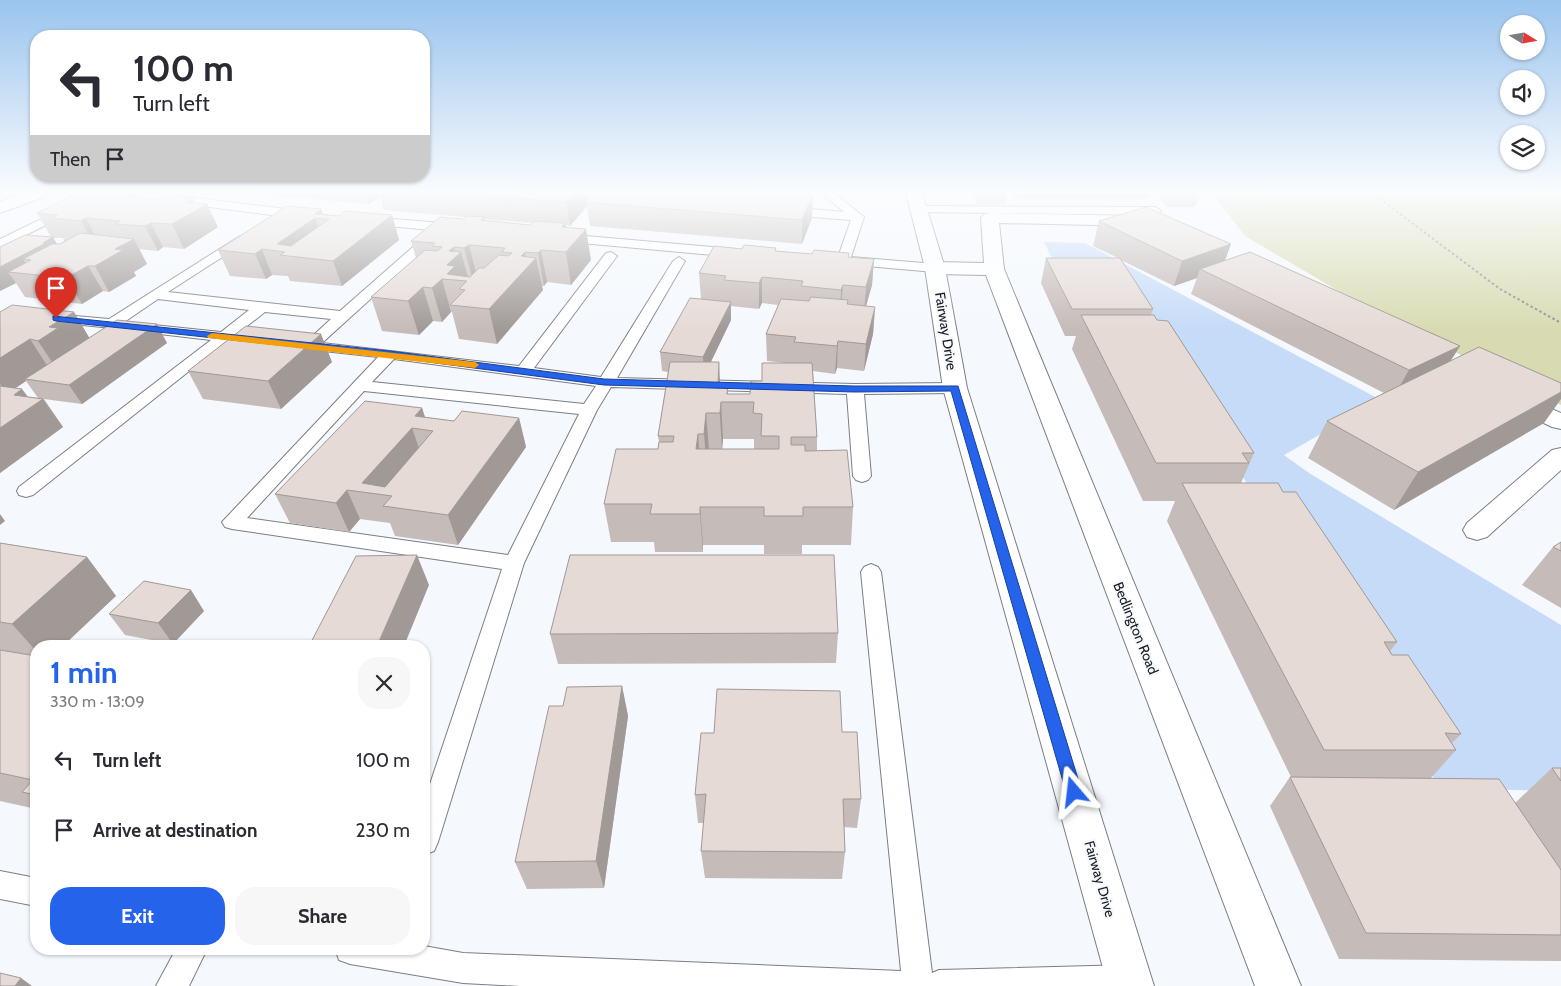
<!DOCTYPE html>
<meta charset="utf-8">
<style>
:root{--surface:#fff;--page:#f7f7f7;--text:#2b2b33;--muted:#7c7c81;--accent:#2563eb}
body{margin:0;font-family:Cabin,sans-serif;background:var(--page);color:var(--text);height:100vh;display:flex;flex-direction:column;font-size:19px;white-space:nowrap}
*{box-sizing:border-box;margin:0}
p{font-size:16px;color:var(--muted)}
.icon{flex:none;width:28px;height:28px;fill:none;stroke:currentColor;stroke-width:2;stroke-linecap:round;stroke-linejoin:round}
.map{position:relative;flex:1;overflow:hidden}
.side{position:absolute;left:30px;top:640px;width:400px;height:315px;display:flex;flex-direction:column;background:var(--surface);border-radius:20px;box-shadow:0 1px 4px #0004}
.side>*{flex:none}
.banner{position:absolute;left:30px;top:30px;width:400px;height:152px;border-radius:20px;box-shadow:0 1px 4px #0004;background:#fff;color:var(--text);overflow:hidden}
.needle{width:32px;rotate:101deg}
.tools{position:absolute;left:1500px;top:15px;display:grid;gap:10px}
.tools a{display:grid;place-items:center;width:45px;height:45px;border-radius:50%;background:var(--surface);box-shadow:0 1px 4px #0004;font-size:25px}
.pin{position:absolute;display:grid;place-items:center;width:42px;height:42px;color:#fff;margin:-51px -21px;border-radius:50% 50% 50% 0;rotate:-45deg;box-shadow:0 0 5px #0007}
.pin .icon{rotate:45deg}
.me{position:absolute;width:55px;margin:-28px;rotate:343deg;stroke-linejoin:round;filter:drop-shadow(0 0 4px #0008)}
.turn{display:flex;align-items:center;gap:18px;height:105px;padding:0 20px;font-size:22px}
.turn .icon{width:65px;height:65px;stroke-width:2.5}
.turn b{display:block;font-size:35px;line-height:42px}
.then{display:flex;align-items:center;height:48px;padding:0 20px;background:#0003;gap:10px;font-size:19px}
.round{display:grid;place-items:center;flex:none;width:52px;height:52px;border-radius:20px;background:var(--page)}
.headline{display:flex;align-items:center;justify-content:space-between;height:85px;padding:0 20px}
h1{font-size:30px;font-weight:700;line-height:38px;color:var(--accent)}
.button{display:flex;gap:10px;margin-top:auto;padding:10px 20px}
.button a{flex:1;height:58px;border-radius:20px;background:var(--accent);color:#fff;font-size:20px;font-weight:700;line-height:58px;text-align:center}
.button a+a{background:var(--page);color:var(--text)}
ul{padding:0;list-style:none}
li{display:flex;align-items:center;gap:15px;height:70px;padding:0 20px}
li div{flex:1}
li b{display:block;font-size:19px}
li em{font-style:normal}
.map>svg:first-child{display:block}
.green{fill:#d8dbb1}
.water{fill:#c6dbf8}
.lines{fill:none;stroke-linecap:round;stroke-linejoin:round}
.lane-casing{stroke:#7b7e87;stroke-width:2}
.street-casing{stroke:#7b7e87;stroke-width:2}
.secondary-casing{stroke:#7b7e87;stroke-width:2}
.path{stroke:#8d8f93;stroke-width:2;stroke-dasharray:2.5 2.5;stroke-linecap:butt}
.lane{fill:#fff;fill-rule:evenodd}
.street{fill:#fff;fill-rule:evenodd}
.secondary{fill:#fff;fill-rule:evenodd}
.wall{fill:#c5bbb8;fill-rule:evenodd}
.shaded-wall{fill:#a09996}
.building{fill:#e5dad6;stroke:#a09996;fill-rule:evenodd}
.route{fill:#2563eb;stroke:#184099}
.slow{fill:#f59e0b}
.labels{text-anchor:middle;stroke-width:4;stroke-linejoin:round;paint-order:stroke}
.street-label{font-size:14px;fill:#1a1c1f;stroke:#f5f8fd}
</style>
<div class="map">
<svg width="1561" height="986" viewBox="0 0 1561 986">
<rect width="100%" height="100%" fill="#f5f8fd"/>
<path class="green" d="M1212,193h349v212l-192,-96 -124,-73z"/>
<path class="water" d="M1044,242l41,1 296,157 -97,55 25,18 252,152v166l-121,-3 -163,-260 -164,-245 -56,-14z"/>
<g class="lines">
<g class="lane-casing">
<path id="lane" d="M155,193l147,18 6,4 -6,4 -123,-16 -22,-6z
M821,193h13l30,24 -13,40 84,7 7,4 -7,4 -115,-10 -1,-3 1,-3 18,1 13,-37 -64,-5 -6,-4 6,-4 57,5z
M919,206l236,1 6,4 -6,4 -240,-3 -2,-2 2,-2z
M66,207l6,4 -2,2 -70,35v-9z
M369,217l85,7 6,4 -6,4 -89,-8 -2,-3 2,-3z
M563,234l172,15 6,4 -6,4 -176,-16 -2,-3 2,-3z
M240,236l6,4 -2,3 -76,49 172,19 82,-72 4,-1 6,4 -2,3 -108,98 197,23 87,-113 5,-1 6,4 -83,112 67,9 72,-116 6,-4 6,4 -68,117 238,6 100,-1 6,2 2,3 -2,3 -6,2 -91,1 7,82 -3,4 -6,2 -6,-2 -3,-4 -6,-82 -236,-7 -14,23 -73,153 -86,279 -4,9 -10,4v-53l78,-233 -270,-40 -7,-2 -3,-5 156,-165 -82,-9 -3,-3 3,-3 11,-1 24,-22 -66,-7 -28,22 24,3 2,3 -2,3 -5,1 -29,-3 -194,154 -7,2 -7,-2 -2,-4 2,-4 192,-147 -77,-9 -5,-1 -2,-3 2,-3 5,-1 87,9 28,-22 -91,-11 -41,28 -5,1 -59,-6 -5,-1 -2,-3 2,-3 5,-1 56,5zM394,359l202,27 -12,18 -212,-22zM364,391l215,23 -71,141 -261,-37z
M871,564l7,3 3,5 51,401 7,-3 191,-5 11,4 4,11 -2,6h-623l-57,-3 -113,-19 -11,-4 -4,-11h89v-3l39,7 438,18 -40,-399 3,-5z
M0,871l36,7v28l-36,-7z
M176,949h31l-18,37h-33z"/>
</g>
<g class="street-casing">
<path id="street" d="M990,213l151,3 6,1 3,4 -3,4 -6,1 -142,-3 5,46 297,717h-46l-269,-711 -51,-1 -7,-2 -3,-4 3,-4 7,-2 49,1 -3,-45 3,-4z
M1515,393l46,20v16l-9,-2 -46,-22 -3,-5 3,-5z
M1561,448v22l-74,67 -10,3 -10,-3 -4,-7 4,-7 85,-73z"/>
</g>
<g class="secondary-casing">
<path id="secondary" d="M22,193h24l-2,4 -44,16v-11z
M906,193h16l23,75 22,120 187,598h-46l-165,-598 -18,-120z"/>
</g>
<path class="path" d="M1372,193l128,96 61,34"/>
<use href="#lane" class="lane"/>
<use href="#street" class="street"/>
<use href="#secondary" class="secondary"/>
</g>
<path class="wall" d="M133,193l3,4 59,6 23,24 -34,22 -21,-2 -5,4 -19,-2 8,15 -13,8 2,4 -27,16 -6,-1 -21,13 -57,-7 -9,-14 -16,8v-44l51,-10 -14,-24zM53,238h10l2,4 -5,2h-3z
M246,193h347v2l220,-1 -1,24 -10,26 -212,-18 -3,-20 -17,20 -4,-1v2l25,33 -20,25 -24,-3 -3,4h-2l1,4 -46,54 -38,-5 -7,-27h-1l-9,10 -9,-1 -14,14 -37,-4 -11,-34 45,-39 -5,-17 52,-22 2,-2 -81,-7 -4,-13 -11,7zM485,219l47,4 -2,2 -45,-4z
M973,193h34l-2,11h-28z
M1012,193h139l-1,6h-135z
M1156,193h44l-5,14h-28z
M323,214l16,2 53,-1 7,25 -57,46 -52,-5 -2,-5 -16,-1 -6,4 -36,-3 -12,-26z
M1099,221l126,39 235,86 -10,15 94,62 -150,87 -86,-52 19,-37 57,-28 -193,-99 6,-16 -23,8 -53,-26 32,49 -2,6 6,5 97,133 -13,30 42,9 114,150 -7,9 2,4 69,79 -10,10 5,6 -25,28 84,25 37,-35h9v193l-222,-2 -69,-153 20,-29h1l-124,-256 8,-20h-32l-71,-152 4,-13h-11l-24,-53 5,-25h72l-25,-12z
M776,248v3l98,8 -2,26 -6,21 9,1 -2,27 -9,37 -27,-3 -2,6 -22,-3 4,66v14l36,56 -2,38h-49v9h-38v-9h-61v7h-48l-1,-10h-43l-7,-38 54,-55 1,-7 -1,-6 10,-64 -6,-1 -2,-19 41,-53 -2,-26 43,-24zM762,303l16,2 -12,29 1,27 19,2 -24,18 -12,13h-22v-11h-8l-9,-21 20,-42v-14l28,3zM723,439h31v10h-32z
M0,312h74l15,26 78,5 -85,61 -38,-5 19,28 -63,46zM26,381l12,17 -10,-1 -13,-9z
M332,362l-51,47 -78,-10 -15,-28z
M422,408l3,9 29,4 65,-3 7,29 -68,98 -63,-9 -5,-13 -30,-4 -11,13 -59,-9 -15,-29z
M1561,542v66l-39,-23 31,-38z
M0,543l87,14 29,39 -80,50v163l-36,-8z
M204,611l-31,33 -48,-9 -16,-21z
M838,633l-2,30 -278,1 -8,-30z
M622,686l6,30 -24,172 -77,1 -12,-27 48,-156z
M842,732l19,67 -4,29 -13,-1 1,25 -3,27 -137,-1 -4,-27 3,-28h-6l-3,-28z"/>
<path class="shaded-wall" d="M133,193l12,24 -18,-20z
M365,193h14l1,4 -11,7z
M574,193h19v6l-7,3 1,4 -17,20 -4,-24z
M813,194l-1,24 -10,26v-24z
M193,198l5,11 9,-5 11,23 -34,22 -12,-25 14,-22z
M321,209l4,10 -10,-5z
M392,215l7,25 -57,46 -9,-25z
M86,218l13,24 -5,3 -13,-24z
M315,218l9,24 -39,10 -8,-8z
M151,223l12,24 -5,4 -13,-25z
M565,223l5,25 16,-19 5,31 -20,25 -9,-58z
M53,237l10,18 -32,5 -8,-1 9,15 -24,-2 8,11 -16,8v-24z
M134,239l13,25 -13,8 2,4 -27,16 -14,-26 20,-17z
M1231,244l-9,25h-22l-3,9 -23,8 8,-25z
M469,245l8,32 -4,3 -9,-32z
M454,247l2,10 5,-5 9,33 -3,-4 -20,-7v-9l2,-14z
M262,249l10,26 -6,4 -11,-25z
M541,250l6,32 -3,4 -6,-33z
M525,252l3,15 8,-9 7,32 -46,54 -8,-35 32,-53z
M874,259l-2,26 -8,28 2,-26z
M88,266l15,25 -21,13 -16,-26z
M762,277v26l-3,6v-26z
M442,279l9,33 -9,10 -10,-34z
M843,285l-2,26 -1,5 1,-26z
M423,287l10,34 -14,14 -11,-34z
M731,302v18l-27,56 -1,-19z
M875,307l-2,27 -9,37 2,-27z
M74,312l16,27 -34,29 -18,-27 11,-14z
M157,324l10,19 -85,61 -13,-19z
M321,334l11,28 -51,47 -13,-28z
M30,339l18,28 -23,12 1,2 -19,13 -7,-10v-26z
M838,341l-1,27 -2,6 2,-28z
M1460,346l-17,27 -50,25 16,-28z
M719,362l4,77 -1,11 -4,-67z
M22,389l12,16 9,-6 20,28 -63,46v-45l14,-33z
M1561,392v7l-17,24 -150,87 24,-38z
M422,408l7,22 -14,-14z
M706,413l3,37 -2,21 -3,-37z
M519,418l7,29 -68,98 -10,-30z
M412,428l10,29 -32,38 -28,-12z
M698,434l3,37 -5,-22z
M347,490l13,29 -11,13 -13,-29z
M700,507l3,38v7l-3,-38z
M0,514l5,7 -5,4z
M417,555l12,30 -25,61h-27z
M87,557l29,39 -53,50h-27v5l-24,-27z
M191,590l13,21 -31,33 -15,-21z
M622,686l6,30 -24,172 -8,-27z
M21,978l11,8h-17z"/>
<path class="building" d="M77,193h56l-6,4 32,2 6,-3 28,2 -7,4 21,2 -35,20 -21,-1 -6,3 -30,-2 5,-3 -34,-3 -5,3 -29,-3 5,-3 -20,-2z
M457,193h117l-8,9z
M594,193h206l13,1 -11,26 -216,-18z
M287,206l34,3 -6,5 24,2 6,-5 47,4 -59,46 -53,-6 5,-3 -23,-3 -7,5 -37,-4zM315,218l14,1 -38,27 -14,-2z
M1146,207l85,37 -49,17 -83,-40z
M467,216l18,1 -4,3 49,5 4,-4 31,2 -3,4 24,2 -20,23 -25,-2 -3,3 -13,-1 -4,4 15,2 -47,51 -39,-4 15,-15 -6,-1 8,-8 -25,-2 -10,9 -9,-1 -15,14 -37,-4 54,-47 12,1 5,-4 -10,-1 3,-3 -24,-2 29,-24 23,2zM469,245l36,3 -3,4 10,1 -4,3 -9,-1 -15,13h-5l-9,9 -23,-3 8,-8 -8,-1 14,-13 -12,-1 5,-4 10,1z
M80,233l54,6 -19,10 8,1 -28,16h-7l-22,12 -58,-6 23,-12 -8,-1 29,-15h8z
M25,235l28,2 -10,6h3l-46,24v-20z
M744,245l32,3 -1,3 37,3 2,-4 35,3 -1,4 26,2 -8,28 -23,-2 -2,5 -40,-4 2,-5 -41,-4 -3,6 -35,-3 2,-4 -27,-3 15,-27 28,3z
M1250,252l210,94 -51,24 -209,-101z
M1046,258h74l33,51h-81z
M811,297l37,3 -1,4 28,3 -9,37 -28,-3 -1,5 -43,-4 2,-5 -30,-3 15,-35 28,2z
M690,298l41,4 -28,55 -43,-5z
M12,305l62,7 -25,15 9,1 -20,13 -8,-2 -30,19v-46z
M1081,315h73l3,5 11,1 86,132h-12l7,10h-93z
M117,320l40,4 -88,61 -44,-6z
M246,326l75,8 -53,47 -80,-10z
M1479,347l82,36v9l-143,80 -91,-51z
M670,362h49l-1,21h10l-1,11h23l1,-13h11v-18h50l5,74h-26v8h14v6l42,-1 6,57h-50v9h-39v-9h-64v7h-50l2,-10h-48l12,-55h42l1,-7h14l1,-6h-16zM721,402h33l-1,11 9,1 -1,22h18v13h-83l2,-15h6l2,-21h14z
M0,386l22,3 -8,6 29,4 -43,29z
M365,401l57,7 -7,8 39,5 8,-10 57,7 -71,97 -65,-9 9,-10 -45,-6 -11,13 -61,-9zM412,428l21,3 -48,56 -23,-4z
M1182,483h96l5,9h13l101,150h-13l8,13h16l53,79 -16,-1 11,17h-132z
M1561,542v9l-8,-4z
M0,543l87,14 -75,67 -12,-2z
M417,555l-40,91h-68l47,-90z
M570,555h264l4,78 -288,1z
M144,581l47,9 -33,33 -49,-9z
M0,650l36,6v139l-14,-3 11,-12 -33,-7z
M622,686l-26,175 -81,1 34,-156h14l4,-19z
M717,689l123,2 2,41h15l4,67h-18l2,53 -144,-1 5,-57 -11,1 6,-62h13z
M1552,768h9v13z
M1290,777l209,2 62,91v65l-195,-2z
M0,973l21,5 -6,8h-15z"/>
<linearGradient id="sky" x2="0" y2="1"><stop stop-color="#9ac4ee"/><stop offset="0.58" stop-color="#fafcfe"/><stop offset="1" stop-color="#fafcfe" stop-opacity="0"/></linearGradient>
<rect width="1561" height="331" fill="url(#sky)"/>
<path class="route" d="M53,316l337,35 214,28 250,7h104l124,406 -2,5 -6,2 -5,-2 -3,-5 -115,-401 -97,1 -250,-7 -214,-28 -334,-36 -3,-1z"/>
<path class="slow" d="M212,333l263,29 4,3 -4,3 -267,-30 -1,-2z"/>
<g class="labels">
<g class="street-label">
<text transform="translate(946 331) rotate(81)" y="5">Fairway Drive</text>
<text transform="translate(1136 628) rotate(68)" y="5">Bedlington Road</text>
<text transform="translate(1100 879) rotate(74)" y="5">Fairway Drive</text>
</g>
</g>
</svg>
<div class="tools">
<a><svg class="needle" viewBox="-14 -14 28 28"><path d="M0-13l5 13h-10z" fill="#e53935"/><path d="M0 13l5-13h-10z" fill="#7c7c81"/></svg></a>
<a><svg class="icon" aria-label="sound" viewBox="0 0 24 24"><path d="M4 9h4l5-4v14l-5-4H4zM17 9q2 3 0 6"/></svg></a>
<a><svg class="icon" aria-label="layers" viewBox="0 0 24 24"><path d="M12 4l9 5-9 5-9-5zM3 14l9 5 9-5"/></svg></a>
</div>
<div class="pin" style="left:56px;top:318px;background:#d93025"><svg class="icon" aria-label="arrive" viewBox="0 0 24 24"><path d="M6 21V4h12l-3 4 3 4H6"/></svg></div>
<svg class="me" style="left:1074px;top:792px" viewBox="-20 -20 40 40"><path d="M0-17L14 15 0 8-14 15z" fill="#2563eb" stroke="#fff" stroke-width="4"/></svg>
<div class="banner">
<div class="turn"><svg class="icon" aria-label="left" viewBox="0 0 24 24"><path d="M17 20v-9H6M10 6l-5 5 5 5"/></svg><div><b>100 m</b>Turn left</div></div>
<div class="then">Then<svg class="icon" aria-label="arrive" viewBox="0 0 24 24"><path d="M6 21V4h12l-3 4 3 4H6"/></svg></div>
</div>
<section class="side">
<div class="headline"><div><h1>1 min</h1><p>330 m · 13:09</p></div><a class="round"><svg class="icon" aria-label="close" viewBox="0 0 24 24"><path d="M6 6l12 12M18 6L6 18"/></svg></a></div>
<ul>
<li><svg class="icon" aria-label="left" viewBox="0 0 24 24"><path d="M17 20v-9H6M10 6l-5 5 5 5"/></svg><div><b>Turn left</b></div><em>100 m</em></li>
<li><svg class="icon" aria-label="arrive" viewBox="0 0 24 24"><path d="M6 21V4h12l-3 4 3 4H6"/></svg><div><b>Arrive at destination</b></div><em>230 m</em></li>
</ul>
<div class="button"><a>Exit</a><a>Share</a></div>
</section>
</div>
